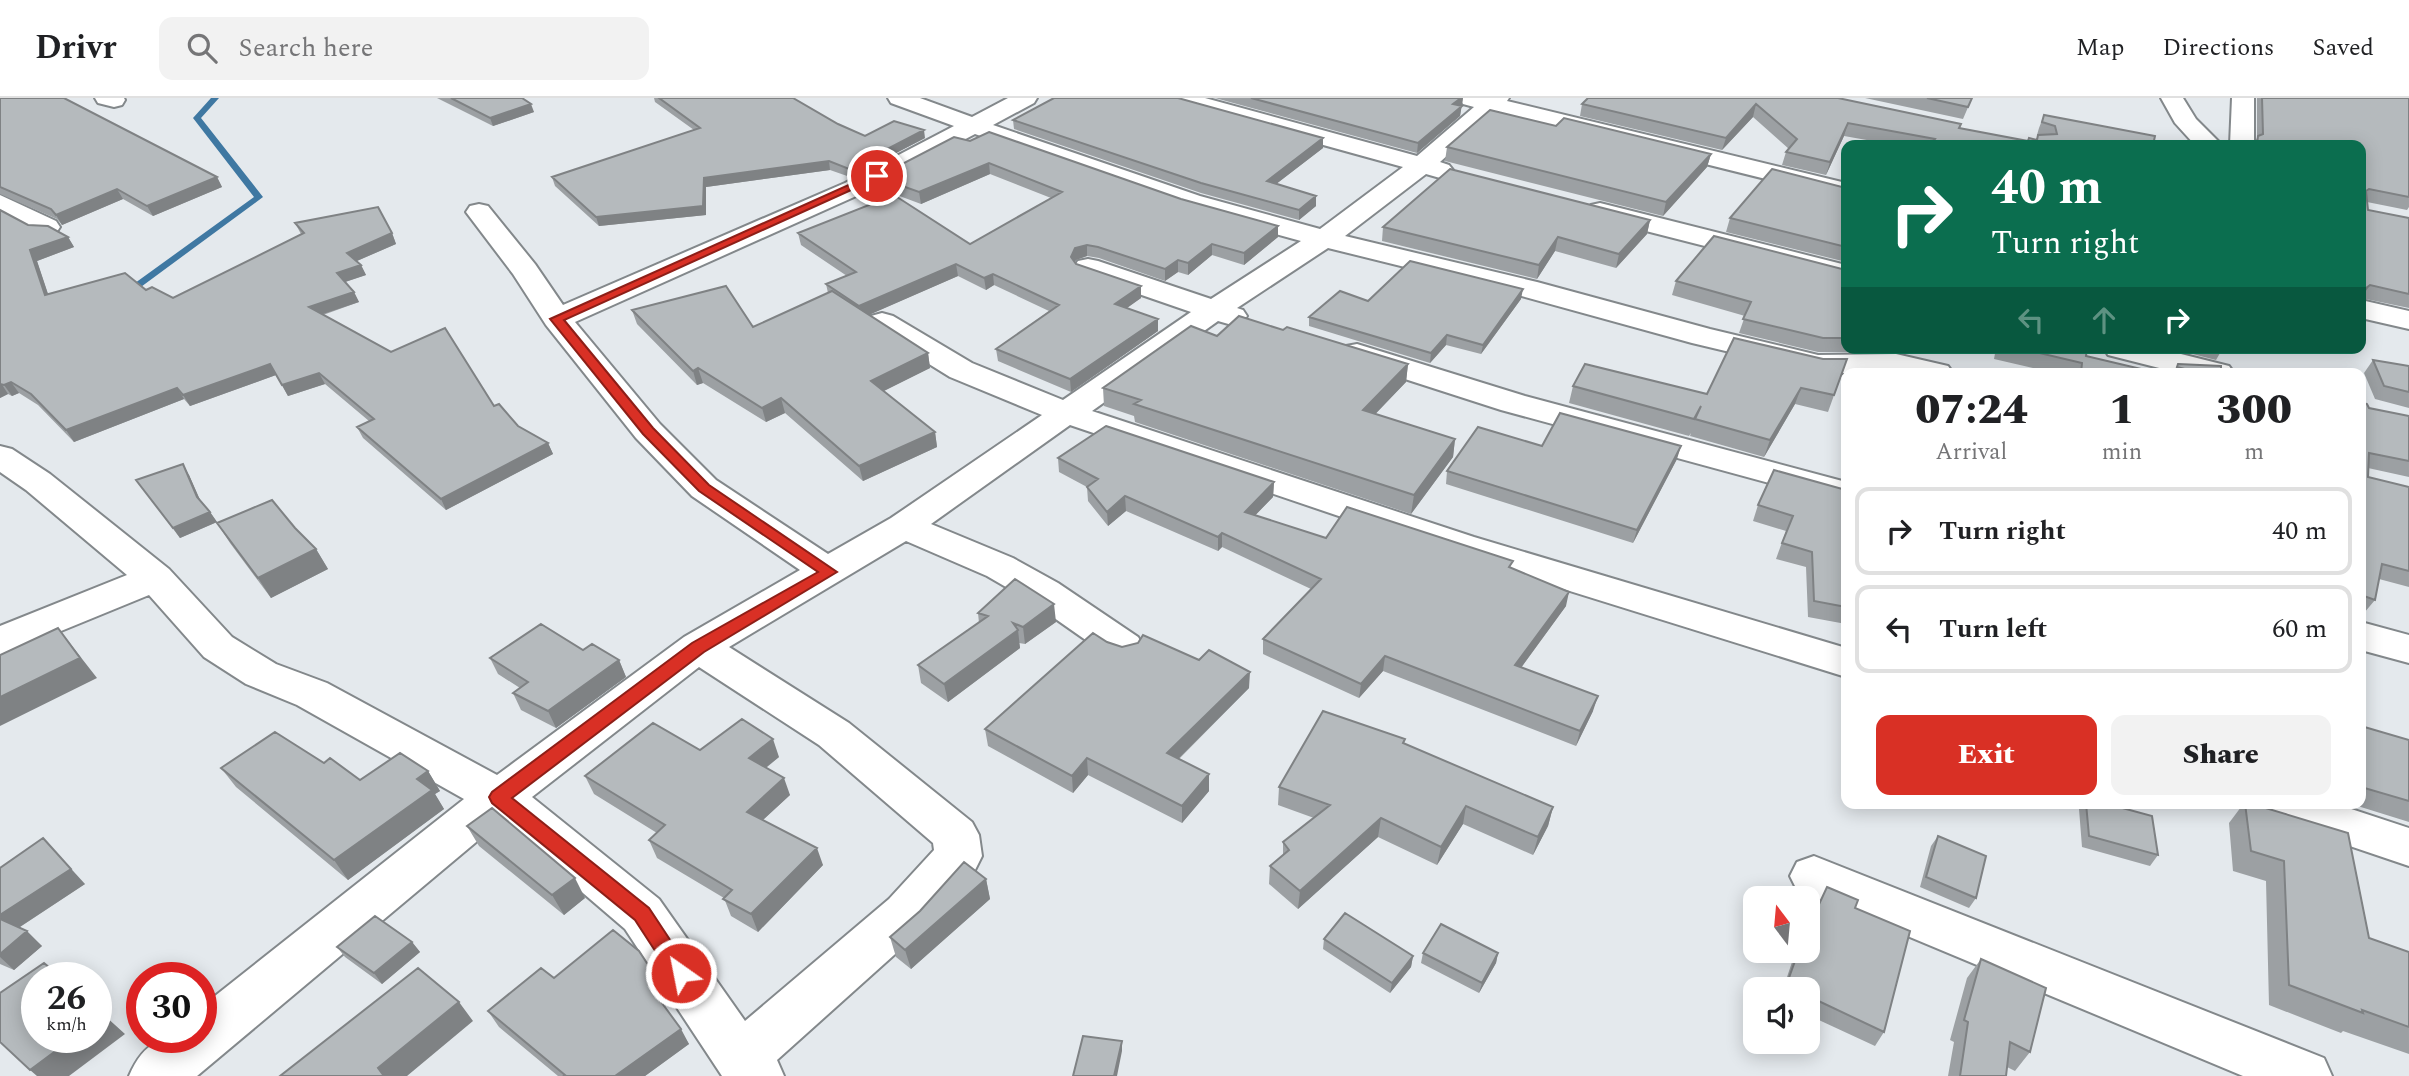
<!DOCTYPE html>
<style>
:root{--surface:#fff;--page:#f2f2f2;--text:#202124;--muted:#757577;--line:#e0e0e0;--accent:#d93025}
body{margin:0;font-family:Spectral,serif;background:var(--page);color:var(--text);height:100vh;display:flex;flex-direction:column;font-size:26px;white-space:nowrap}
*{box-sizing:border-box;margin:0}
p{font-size:23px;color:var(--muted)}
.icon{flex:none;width:38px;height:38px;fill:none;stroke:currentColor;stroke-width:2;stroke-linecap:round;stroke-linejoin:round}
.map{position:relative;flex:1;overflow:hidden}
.panel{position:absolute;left:1841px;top:270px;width:525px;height:441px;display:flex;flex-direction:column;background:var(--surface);border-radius:14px;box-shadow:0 4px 18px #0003}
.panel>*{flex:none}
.banner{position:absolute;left:1841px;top:42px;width:525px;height:214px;border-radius:14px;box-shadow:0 4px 18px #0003;background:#0b6e4f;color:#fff;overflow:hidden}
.needle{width:46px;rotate:344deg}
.tools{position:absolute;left:1743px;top:788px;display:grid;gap:14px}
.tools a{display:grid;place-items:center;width:77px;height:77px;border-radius:14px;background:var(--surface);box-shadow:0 4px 18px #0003;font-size:35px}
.speed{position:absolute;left:21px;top:864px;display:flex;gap:14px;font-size:35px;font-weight:700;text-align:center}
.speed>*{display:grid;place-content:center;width:91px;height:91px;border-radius:50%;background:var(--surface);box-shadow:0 4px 18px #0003;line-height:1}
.speed small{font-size:18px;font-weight:400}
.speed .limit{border:10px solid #d22;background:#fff;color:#111}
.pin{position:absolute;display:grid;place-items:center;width:60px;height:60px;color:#fff;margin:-30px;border:4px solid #fff;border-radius:50%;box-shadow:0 2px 7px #0007}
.me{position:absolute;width:77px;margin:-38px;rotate:327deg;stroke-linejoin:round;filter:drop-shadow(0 0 5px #0008)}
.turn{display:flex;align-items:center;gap:24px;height:147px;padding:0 35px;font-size:32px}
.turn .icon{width:91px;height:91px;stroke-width:2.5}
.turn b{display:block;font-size:49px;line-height:60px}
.lanes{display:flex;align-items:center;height:66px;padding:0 35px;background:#0003;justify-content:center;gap:35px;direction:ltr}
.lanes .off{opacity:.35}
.eta{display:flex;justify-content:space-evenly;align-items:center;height:119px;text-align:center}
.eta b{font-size:42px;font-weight:800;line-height:49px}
.action{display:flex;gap:14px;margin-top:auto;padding:14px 35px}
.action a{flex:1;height:80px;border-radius:14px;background:var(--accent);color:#fff;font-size:28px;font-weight:800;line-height:80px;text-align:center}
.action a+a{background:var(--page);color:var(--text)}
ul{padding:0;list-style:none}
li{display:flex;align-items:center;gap:21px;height:88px;margin:0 14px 10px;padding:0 21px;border:4px solid var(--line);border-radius:14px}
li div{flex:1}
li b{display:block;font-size:26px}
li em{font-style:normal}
header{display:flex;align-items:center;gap:42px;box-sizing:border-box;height:98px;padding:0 35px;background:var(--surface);border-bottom:2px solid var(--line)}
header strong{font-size:33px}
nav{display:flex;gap:38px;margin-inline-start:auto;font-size:24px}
.search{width:490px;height:63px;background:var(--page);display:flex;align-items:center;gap:18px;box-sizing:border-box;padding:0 24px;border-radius:14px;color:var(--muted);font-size:26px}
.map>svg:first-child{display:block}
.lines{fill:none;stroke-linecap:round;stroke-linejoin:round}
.stream{fill:#3f78a2;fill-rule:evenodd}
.minor-casing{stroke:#83888b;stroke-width:4}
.minor{fill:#fff;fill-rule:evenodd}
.wall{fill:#9ca0a3}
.shaded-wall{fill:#7f8284}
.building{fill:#b5babd;stroke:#7f8284;stroke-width:2}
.route{fill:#d93025;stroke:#8d1f18;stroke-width:2}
</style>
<header>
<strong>Drivr</strong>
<div class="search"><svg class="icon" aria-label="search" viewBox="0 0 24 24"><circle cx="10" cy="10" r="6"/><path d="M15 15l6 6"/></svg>Search here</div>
<nav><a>Map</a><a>Directions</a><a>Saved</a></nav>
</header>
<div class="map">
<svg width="2409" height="978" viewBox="0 0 2409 978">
<rect width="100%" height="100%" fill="#e4e9ed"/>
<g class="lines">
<path class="stream" d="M211,0h8l-18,20 62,79 -133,98h-6v-4l130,-94 -61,-79z"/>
<g class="minor-casing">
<path id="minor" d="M95,0h29l1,2 -3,5 -8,2 -16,-4z
M888,0h32l52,19 36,-19h29l-3,5 -41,22 207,71 120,33 83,-62 -232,-64 -3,-5h37l212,58 57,-49 -11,-3 -3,-6h49l-2,3 339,82v16l-350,-87 -56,50 9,3 4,5 -4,5 -9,3 -14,-4 -81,62 192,46 173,47 108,26 78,-1 52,12 5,7h-135l-126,-30 -174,-48 -190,-47 -91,60 6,2 4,6 -4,6 -11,3 -14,-4 -126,90 382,126 372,111v29l-398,-124 -378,-128 -139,99 82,34 45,25 80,54 6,10 -6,10 -14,4 -14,-4 -80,-56 -43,-25 -81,-35 -177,106 120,76 123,99 7,13 3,21 -7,14 -52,59 -146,131 7,16h-62l-97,-147 -125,-107 -303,254h-68c17,-39 34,-38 72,-38v-31l263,-208 -167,-94 -51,-21 -42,-27 -55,-62 -149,61v-30l127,-51 -101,-85 -26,-18v-26l12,3 38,25 119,95 63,68 44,27 51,19 170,92 187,-138 116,-67 -108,-74 -56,-58 -90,-113 -33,-51 -47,-62 4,-6 9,-2 9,2 47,58 28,41 282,-122 109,-57 -63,-23zM975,36l207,74 119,33 -90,58 -113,-38 -10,-2 -10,2 -4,6 4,6 113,39 -128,88 -91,-37 -79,-47 -11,-3 -11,3 -4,6 4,6 79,49 92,38 -151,103 -63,36 -112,-74 -56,-56 -85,-102 288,-129zM699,569l120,78 114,98 1,7 -45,49 -144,122 -86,-122 -127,-102z
M2161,0h22l13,21 26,26h-27l-20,-22z
M2232,0h22v47h-24z
M0,97l56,26 4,6 -4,6 -10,2 -10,-2 -36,-20z
M1600,105l246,62v17l-255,-65 -4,-6 4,-6z
M2361,202l48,11v18l-48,-11z
M1357,246l168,52 321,86v22l-345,-94 -155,-50 -5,-7 5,-7z
M2104,250h53l72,18 5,7h-55l-71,-18z
M2361,524l48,13v28l-48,-13z
M2254,705h79l76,25v38l-148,-50z
M1814,758l510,202 8,18h-89l-446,-186 -7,-14 7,-14z"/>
</g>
<use href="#minor" class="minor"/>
</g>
<path class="wall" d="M0,0l217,79 5,10 -69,29 -30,-17 -61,26 -5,-6 -57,-25z
M437,0h85l12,14 -41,14z
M654,0h139l45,26 27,12 60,2 -75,39 -20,-7 -124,17v28l-107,11 -44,-40 -3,-9 142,-47 -39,-28z
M1215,0h248l-3,18 -43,37z
M1838,0l121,30 69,13 8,-1 2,-5h-1l2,-7 5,-13 109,30h-258l-51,-9 -18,39 -44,-10 4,-13 3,-3 -36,-32 -31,33 -142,-34 2,-12z
M1865,0h107l-9,21z
M2257,0h152v109l-2,3 -40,-8 1,8 41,8v90l-48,-10v-153h-108l4,-7z
M1013,22l310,28 -47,36 40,12v10l-17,14 -98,-27 -187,-64z
M1556,28l155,28 -4,13 -44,49 -218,-55 2,-14z
M954,39l324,100 -34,28 -32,-10 -24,20 -10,-3 -13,9 -66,-23 -12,-2 -11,4 -1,2 1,2 65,34 -15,10 32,23 -87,61 -73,-31 -2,-12 53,-38 -55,-26 -8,5 -28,-14 -90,39 60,38 2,15 -47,23 52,41 2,15 -74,34 -78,-68 -19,9 -63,-39 -6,2 -60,-61 -5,-14 121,17 75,-34 -2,-9 21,-8 -46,-31 -3,-12 172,11 81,-46 -61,-24 -69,30 -43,-16 -1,-11z
M1846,90v74l-120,-30 4,-14z
M0,112l28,15 40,12 6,10 -37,14 11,33 98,-4 27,8 128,-64 -6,-11 97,10 4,11 -39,17 4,4 5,10 -21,7 9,10 5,10 -36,13 68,37 103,54 24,20 30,17 5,11 -107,56 -83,-72 -6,-11 12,-6 -44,-37 -37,12 -12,-21 -86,31 -6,-7 -110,43 -36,-37 -19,-12 -7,3 -4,-2 -8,4z
M1650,122l-3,14 -31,34 -61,-17 -18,28 -155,-38 1,-14z
M1846,172v78h5l-1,4h-32l-79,-19 6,-17 -73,-21 4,-14z
M1521,201l-40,55 -35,-9 -16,18 -121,-37v-9l59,-16z
M1283,232l125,34 -2,18 -31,32 80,25 -2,18 -42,57 -276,-92 -1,-6 -30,-10 -1,-18z
M1996,250h91l-1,8 72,17h-104l-60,-14z
M2173,250h50l-7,12 -43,-11z
M1823,261h24l-19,53 -33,-8 -31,53 -74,-21 1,-3 -2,3 -120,-33 4,-17 134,8z
M2373,262l36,6v42l-34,-9 -11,-26z
M2178,266l43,9h-48z
M2361,304l8,6 40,8v61l-41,-9v9l41,10v100l-30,-8 -4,21 -11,13 -3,-1z
M1542,348l135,13 -44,84 -187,-59 1,-13z
M1058,360l216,24 -1,15 -18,18 71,23 185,30 55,38 -45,62 72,43 -17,35 -193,-75 -24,27 -96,-44v-15l48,-50 -89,-42 -4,4 -92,-40 -18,15 -20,-25 -1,-14 -28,-15z
M189,377l12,27 9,10 7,10 -37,16 -44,-58z
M1846,392v134l-38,-7 -2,-50 -30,-8 10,-28 -33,-10 5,-16z
M217,425l78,5 21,21 12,20 -57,29 -41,-55z
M978,515l78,9 -31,22 -6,-1 1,5 -72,54 -27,-19 -3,-18 61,-42z
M1107,544l142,46 -70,71 30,32 -27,32 -94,-48 -15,18 -85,-47 -3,-17z
M583,552l36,10 7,17 -70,51 -35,-18 -8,-17 7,-5 -22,-14 -8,-16z
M2361,628l48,14v82l-61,-19h13z
M1404,646l149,63 -5,19 -15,29 -70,-31 -26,41 -59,-28 -80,72 -29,-25 1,-18 13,-11v-13l31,-24 -36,-13 1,-18z
M700,652l79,7 -13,11 24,27 -27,25 60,45 -65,67 -27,-16 -7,-18 -67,-40 -8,-18 8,-7 -63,-39 -9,-18z
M324,665l36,17 68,-9 12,20 -5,3 9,15 -96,71 -112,-93 -15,-19z
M2083,705h21l54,52 -8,11 -68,-19 -3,-38z
M2244,705h5l120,135 40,14v102l-66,-23 -2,2 -72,-28 -3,-124 -33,-10 -4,-48z
M467,728l118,72 -21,17 -85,-69z
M1938,738l38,62 -7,10 -49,-21 11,-41z
M0,770l85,16 -65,43 22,19 -28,24 -14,-6z
M986,781l4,20 -79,70 -15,-12 -6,-20z
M1827,789l28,21 29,124 -9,14 -67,-31v-26h-25l13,-39h12v-24z
M1324,841l89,17 -2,11 -21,26 -67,-44z
M412,844l8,10 -38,32 -37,-27 -8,-10z
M1423,855h75l-2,10 -17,30 -58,-30z
M1981,861l49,93 -15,19 -8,-4 -1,9h-58l6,-34 -4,-2 17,-62z
M554,880l110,15 -6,5 31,46 -44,32h-87l-59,-49 -11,-16z"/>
<path class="shaded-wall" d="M1461,0h2l-3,18 -43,37 1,-10 35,-39z
M531,6l3,8 -41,14 -3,-8z
M1756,6l-3,13 -31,33 4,-12z
M1848,25l-4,13 -18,39 4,-13z
M924,32l1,8 -75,39 -1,-8z
M1323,40v10l-56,43v-10z
M1711,56l-4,13 -44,49 3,-14z
M829,63l1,9 -124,17v28l-107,11 -3,-9 108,-39z
M989,65l1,11 -69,30 -2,-12z
M217,79l5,10 -69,29 -6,-10z
M117,91l6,10 -61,26 -6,-10z
M1316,98v10l-17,14v-10z
M1650,122l-3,14 -31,34 3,-14z
M1278,128v11l-34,28v-12z
M392,135l4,11 -44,19 -5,-10z
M68,139l6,10 -37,14 15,45 -7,-11 -15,-45z
M1558,139l-3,14 -18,28 2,-14z
M1212,146v11l-24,20v-12z
M1087,147v11l-11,4 -4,8 -1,-11 4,-9z
M1178,162v12l-13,9v-12z
M956,166l2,12 -96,42 -3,-12z
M361,167l5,10 -24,8 -5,-10z
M993,176l1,11 -8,5 -2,-12z
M2370,187l-9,13 5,-10z
M1141,188v12l-25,18 -1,-12z
M1523,191l-2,10 -40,55 2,-9z
M354,194l5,10 -45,15 -5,-10z
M1158,221v12l-87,61 -1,-13z
M1447,237l-1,10 -16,18 1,-10z
M928,255l2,15 -56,28 -3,-15z
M270,266l6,11 -86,31 -7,-11z
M1408,266l-2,18 -44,46 1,-18z
M698,270l5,15 -6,2 -4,-14z
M319,275l6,11 -37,12 -6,-11z
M11,284l8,11 -7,3 -8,-11z
M1,285l7,11 -8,4v-14z
M177,290l7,11 -110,43 -8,-12z
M1801,290l-6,16 -31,53 6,-17z
M781,300l4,15 -19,9 -4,-14z
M935,334l2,15 -74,34 -4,-15z
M1455,341l-2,18 -42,57 3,-19z
M548,345l5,11 -107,56 -5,-11z
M1681,348l-4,13 -44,84 4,-13z
M183,366l6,11 14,32 -6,-10z
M1274,384l-1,15 -28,29v-14z
M1125,398l1,15 -18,15 -1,-14z
M210,414l7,10 -37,16 -7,-10z
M1222,435v14l-4,4v-14z
M316,451l12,20 -57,29 -13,-20z
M1569,494l-3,14 -54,74 3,-15z
M1054,506l2,18 -31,22 -2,-17z
M58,530l39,50 -97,48v-29z
M1018,532l2,18 -72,54 -4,-18z
M1385,558l-2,15 -24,27 2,-14z
M619,562l7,17 -70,51 -8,-17z
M1250,574l-1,16 -82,82v-17z
M1598,598l-5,15 -17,35 4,-15z
M773,641l6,18 -24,19 -6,-18z
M1087,660l1,17 -15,18 -1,-17z
M428,673l12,20 -5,3 9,15 -96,71 -14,-20 83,-81z
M1209,676v17l-27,32v-17z
M784,680l6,17 -37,34 -6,-17z
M1466,708l-3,18 -26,41 4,-18z
M1553,709l-5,19 -15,29 5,-18z
M1381,720l-3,19 -80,72 2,-18z
M43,740l42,46 -73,48 -12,-12v-5z
M817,750l6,17 -65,67 -7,-18z
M575,780l10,20 -21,17 -12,-20z
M986,781l4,20 -79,70 -6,-19z
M27,833l15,15 -28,24 -14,-13v-3z
M412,844l8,10 -38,32 -8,-11z
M1498,855l-2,10 -17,30 3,-10z
M1413,858l-2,11 -21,26 2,-10z
M656,879l8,16 -8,7 -8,-16z
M459,904l14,19 -66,55h-23l-6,-8z
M104,917l21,19 -56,42h-32l-7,-6 43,-32h23v-17z
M681,931l8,15 -44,32h-30z
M1122,943v10l-5,25h-3z"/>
<path class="building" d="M0,0h64l153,79 -70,29 -30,-17 -61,26 -5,-6 -51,-22z
M451,0h71l9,6 -41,14z
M659,0h134l45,26 27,12 29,-15 30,9 -75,39 -20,-8 -125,17 -1,28 -107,11 -44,-40 148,-49z
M1054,0h124l145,40 -56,43 49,15 -17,14 -98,-27 -188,-63z
M1251,0h210l-8,6 9,2 -44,37z
M1588,0h250l123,26 -2,4 69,13 1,-3 8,2 1,-5 19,-1 -2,-8 -13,-4 2,-7 111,21 -2,9h-223l5,-6 -87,-16 -18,39 -44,-10 11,-13 -41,-35 -30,34 -144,-34z
M1927,0h45l-4,9z
M2262,0h147v99l-40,-8 -3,2 2,19 41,8v76l-39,-9 -4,3 -5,-2v-141h-104l1,-9 5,-2z
M1490,12l66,16 8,-8 147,36 -45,48 -219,-55z
M989,34l192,67 97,27 -34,27 -32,-9 -24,19 -10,-3 -13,9 -67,-22 -11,-2 -12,3 -4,9 5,7 65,22 -26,18 43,15 -88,60 -74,-30 63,-44 -66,-31 -9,4 -28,-14 -97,42 -33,-22 30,-12 -58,-39 96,-38 76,49 92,-52 -73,-29 -70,29 -42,-15 77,-40 16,4z
M1450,71l200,51 -31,34 -61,-17 -19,28 -156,-38z
M1772,71l74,19v59l-116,-29z
M378,109l14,26 -45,20 14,12 -24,8 17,19 -45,15 82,45 54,-24 49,78 5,-2 19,22 30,17 -107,56 -84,-72 17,-8 -55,-46 -37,12 -12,-21 -87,31 -6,-7 -111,42 -35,-36 -20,-12 -7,3 -4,-1v-174l28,15 20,1 20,11 -38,13 15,45 80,-22 21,17 6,-3 21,11 131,-65 -9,-10z
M1714,138l132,34v68h-23l-80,-19 8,-17 -75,-21z
M1410,163l113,28 -40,56 -36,-10 -16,18 -122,-36 31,-26 28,10z
M726,188l27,41 79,-36 96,62 -57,28 64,51 -76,34 -78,-68 -19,10 -64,-40 -5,3 -61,-61z
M1239,218l44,14 4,-3 121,37 -45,46 92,29 -41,56 -280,-91 7,-4 -38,-12 88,-62 26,10z
M1734,240l89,21h24l-13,36 -33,-7 -31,52 -75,-21 6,-13 -7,13 -121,-33 12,-22 122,30z
M2018,250h69l-1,8 72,17h-77l1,-10z
M2373,262l36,6v26l-25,-6z
M2178,266l43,2v7h-21l-23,-6z
M2361,304l6,2 2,4 40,8v45l-40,-8 -1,24 41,10v84l-27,-7 -7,36 -14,-5z
M1560,315l121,33 -44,84 -190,-59 31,-44 64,19z
M1106,328l168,56 -29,30 81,26 21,-31 166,54 -4,6 60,25 -54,73 83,31 -18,35 -195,-75 -24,28 -98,-45 58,-60 -99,-46 -4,4 -93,-41 -18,16 -20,-25 11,-8 -40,-21z
M183,366l14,33 13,15 -37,16 -37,-48z
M1774,372l72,20v117l-32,-6 -2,-49 -30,-9 11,-27 -35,-11z
M272,402l23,28 21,21 -58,29 -41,-55z
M1015,481l39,25 -31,23 -10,-4 5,7 -74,54 -26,-19 70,-49 -10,-3z
M541,526l42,26 9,-6 27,16 -71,51 -35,-18 15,-11 -38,-24z
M58,530l22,30 -80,39v-42z
M1093,535l14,9 15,5 16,-4 5,-8 56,25 10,-10 41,22 -83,81 42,21 -27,32 -95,-48 -15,18 -87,-47z
M1323,613l82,28 -2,4 150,64 -15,30 -72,-31 -25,41 -60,-29 -81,73 -30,-25 19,-16 -6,-8 47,-37 -51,-18z
M742,621l31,20 -24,19 35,20 -37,34 70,36 -66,66 -28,-15 9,-9 -83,-50 16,-15 -80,-49 68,-53 47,27z
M2361,628l48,14v61l-48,-14z
M275,634l49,31 6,-5 30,22 40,-27 28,18 -11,8 15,11 -98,70 -113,-92z
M2086,705h18l48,13 6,39 -69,-19z
M2245,705h4l99,30 21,105 40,14v75l-47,-17 1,3 -74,-28 -5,-124 -33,-10z
M492,710l83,70 -23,17 -85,-69z
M1938,738l48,20 -10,42 -50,-21z
M43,740l28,31 -71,46v-47z
M964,764l22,17 -81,71 -15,-13 30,-26z
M1827,789l31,13 -3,8 55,23 -26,101 -76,-36v-7h-15l-7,-3 13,-36h9v-22z
M1345,815l68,43 -21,27 -68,-44z
M375,818l37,26 -38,31 -37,-26z
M0,821l27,12 -27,23z
M1441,826l57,29 -16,30 -59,-30z
M613,832l26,21 17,26 -8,7 33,45 -66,47h-52l2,-1 -77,-64 53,-43 13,10z
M1981,861l65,29 -16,64 -20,-10 -4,34h-46l8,-54 -4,-2z
M44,865l18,15h-25v60h36l-43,32 -30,-28v-49z
M418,870l41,34 -81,66 6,8h-104z
M96,910l8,7 -8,6z
M1083,938l39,5 -8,35h-41z"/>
<path class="route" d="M873,76l9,2 -318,144 89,108 56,57 128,87 -133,80 -192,146 137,110 43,65 -3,7 -8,2 -7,-2 -39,-60 -143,-117 -3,-6 3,-5 200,-149 126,-71 -119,-81 -56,-57 -93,-115z"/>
</svg>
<div class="tools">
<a><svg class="needle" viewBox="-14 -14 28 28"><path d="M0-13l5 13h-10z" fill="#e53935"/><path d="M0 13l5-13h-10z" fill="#757577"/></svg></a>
<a><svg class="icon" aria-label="sound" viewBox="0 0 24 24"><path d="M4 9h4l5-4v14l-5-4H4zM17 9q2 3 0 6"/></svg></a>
</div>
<div class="speed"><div>26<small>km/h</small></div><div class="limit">30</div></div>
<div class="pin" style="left:877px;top:78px;background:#d93025"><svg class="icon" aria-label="arrive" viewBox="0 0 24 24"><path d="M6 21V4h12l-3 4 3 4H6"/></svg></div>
<svg class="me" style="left:681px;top:875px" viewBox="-20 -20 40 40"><circle r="17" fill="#d93025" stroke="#fff" stroke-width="3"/><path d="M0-11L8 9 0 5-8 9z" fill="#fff"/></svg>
<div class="banner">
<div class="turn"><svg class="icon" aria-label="right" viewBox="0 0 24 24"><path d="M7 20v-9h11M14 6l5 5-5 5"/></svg><div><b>40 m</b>Turn right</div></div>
<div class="lanes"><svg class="icon off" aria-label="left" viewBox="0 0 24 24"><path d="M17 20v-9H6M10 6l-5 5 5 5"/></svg><svg class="icon off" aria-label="ahead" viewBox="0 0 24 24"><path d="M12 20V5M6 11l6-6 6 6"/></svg><svg class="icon" aria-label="right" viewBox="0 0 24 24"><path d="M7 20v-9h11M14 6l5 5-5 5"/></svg></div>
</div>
<section class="panel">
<div class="eta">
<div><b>07:24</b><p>Arrival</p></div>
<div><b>1</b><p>min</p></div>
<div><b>300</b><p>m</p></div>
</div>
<ul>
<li><svg class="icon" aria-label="right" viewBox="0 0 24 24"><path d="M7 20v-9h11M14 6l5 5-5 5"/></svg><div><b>Turn right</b></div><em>40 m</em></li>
<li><svg class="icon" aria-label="left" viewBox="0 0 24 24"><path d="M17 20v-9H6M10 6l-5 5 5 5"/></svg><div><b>Turn left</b></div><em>60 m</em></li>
</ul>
<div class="action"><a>Exit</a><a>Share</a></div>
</section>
</div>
